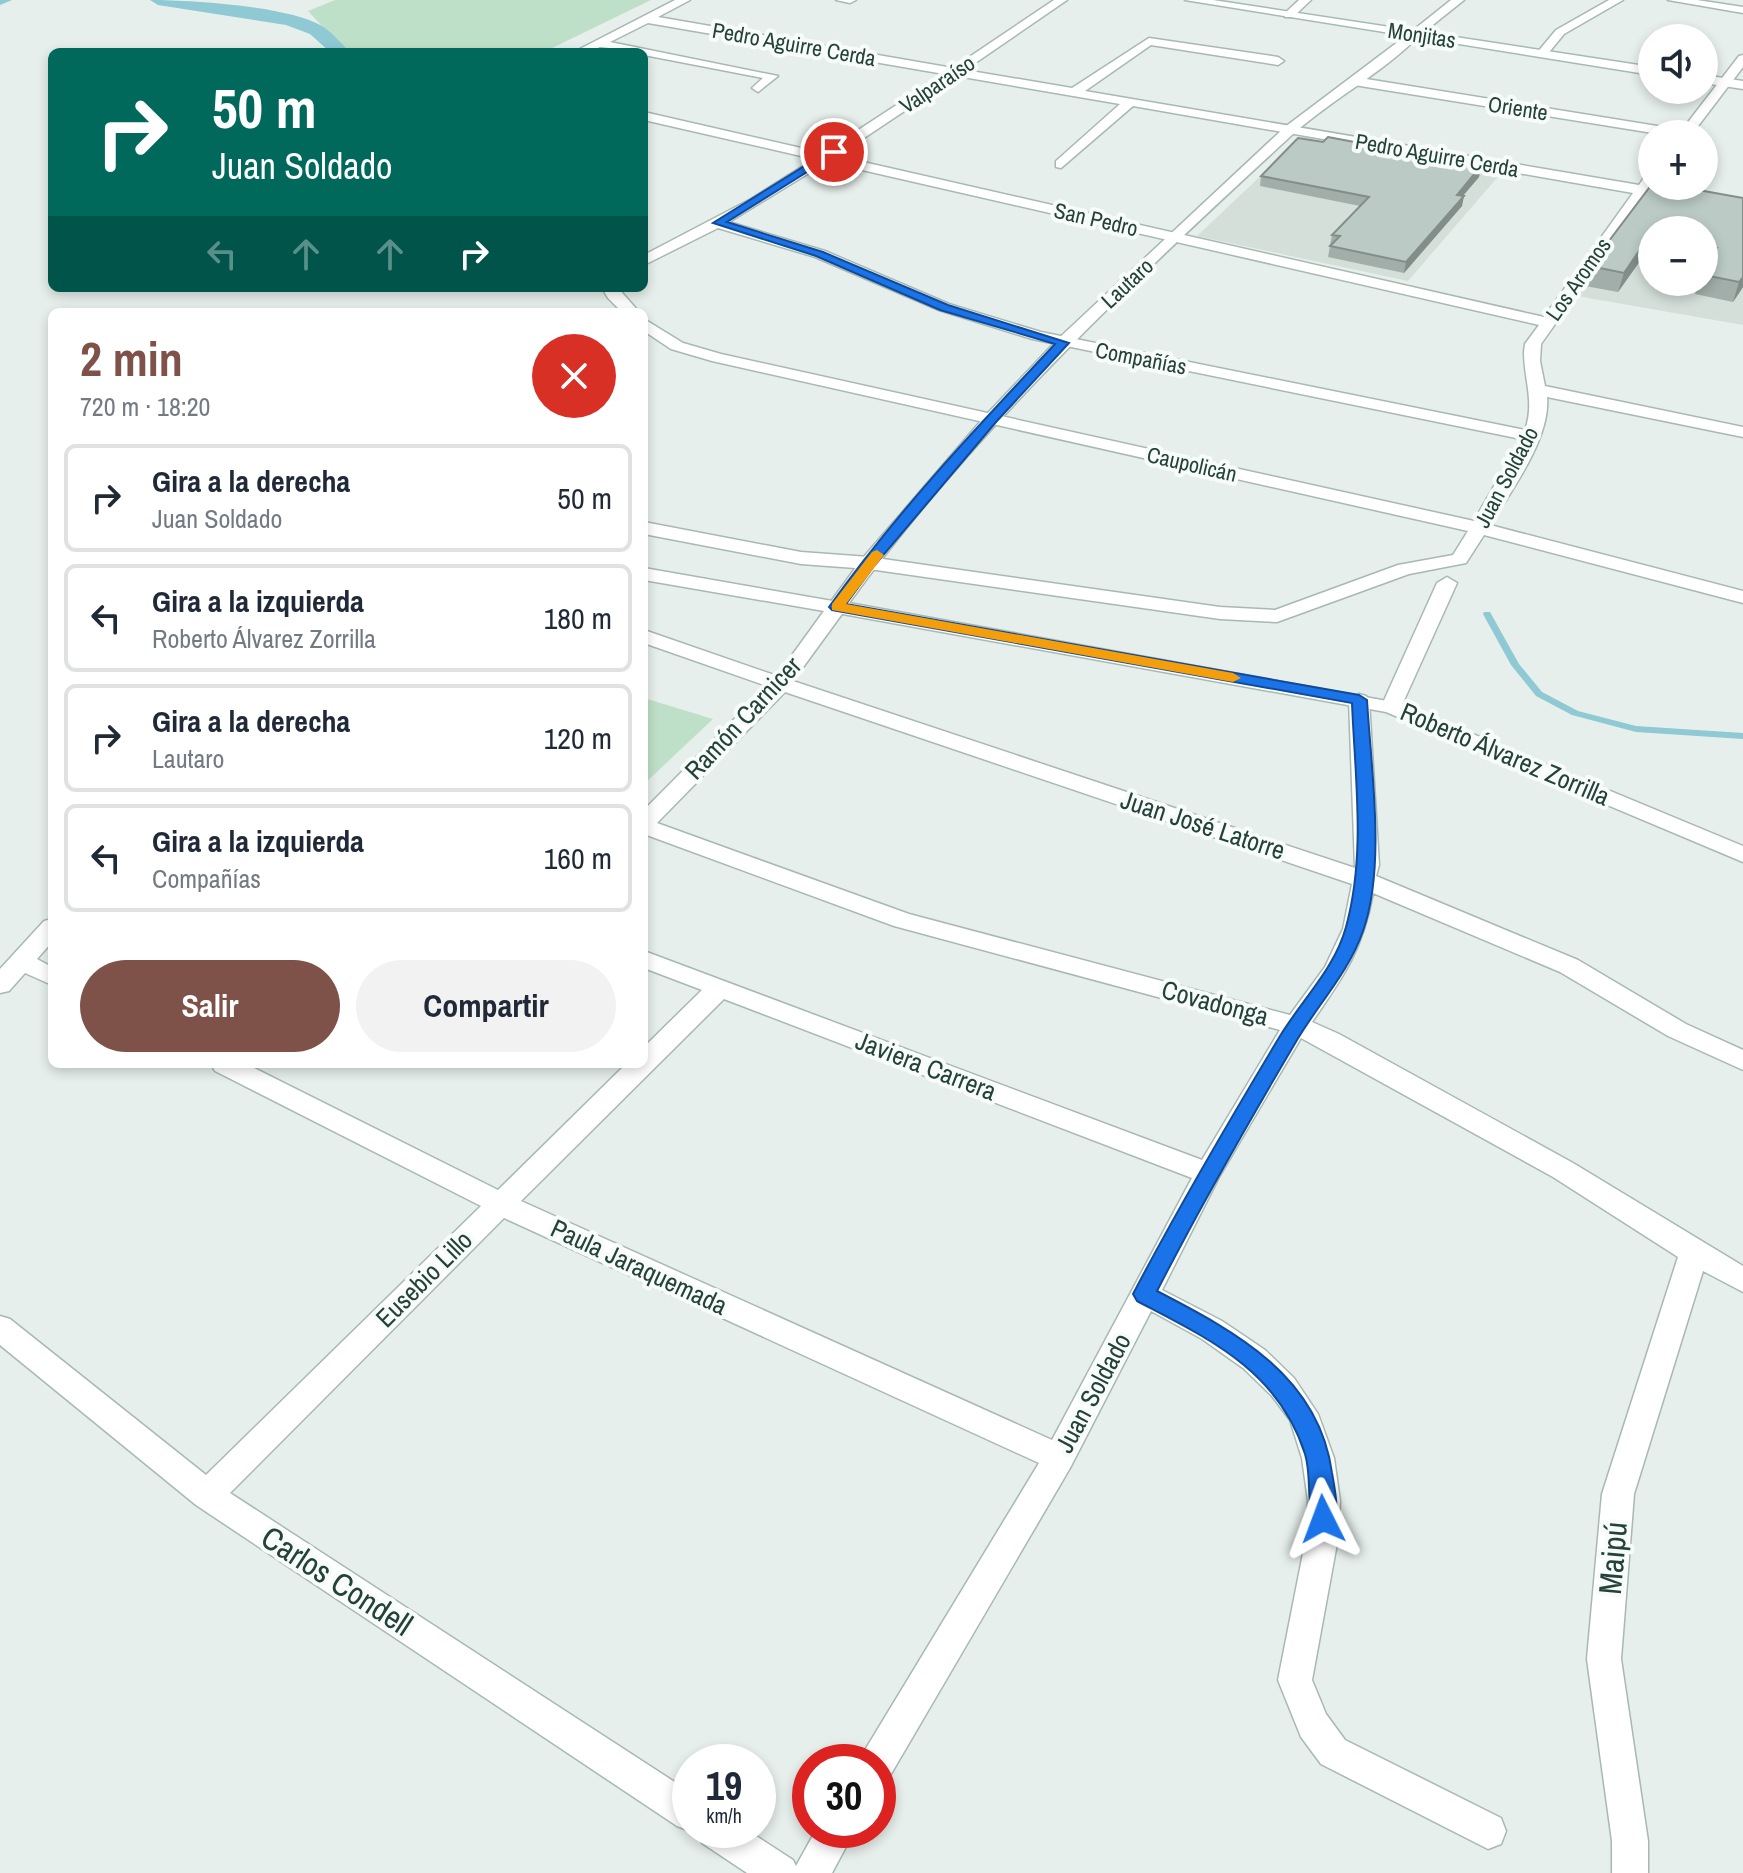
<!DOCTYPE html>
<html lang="es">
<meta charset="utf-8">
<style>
:root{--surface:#fff;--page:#f2f2f3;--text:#1f2937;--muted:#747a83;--line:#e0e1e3;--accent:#7f5249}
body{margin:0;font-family:"Archivo Narrow",sans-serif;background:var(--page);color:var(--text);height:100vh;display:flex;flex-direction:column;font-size:30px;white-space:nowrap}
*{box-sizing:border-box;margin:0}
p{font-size:26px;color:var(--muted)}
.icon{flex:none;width:44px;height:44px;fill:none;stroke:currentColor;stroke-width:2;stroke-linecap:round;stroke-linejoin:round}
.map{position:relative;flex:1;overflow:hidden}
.drawer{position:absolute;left:48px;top:308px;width:600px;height:760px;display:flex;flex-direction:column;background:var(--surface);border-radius:12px;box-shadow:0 4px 12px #0003}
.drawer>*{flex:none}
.banner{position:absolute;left:48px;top:48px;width:600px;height:244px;border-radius:12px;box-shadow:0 4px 12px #0003;background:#00695c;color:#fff;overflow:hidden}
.buttons{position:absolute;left:1638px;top:24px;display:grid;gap:16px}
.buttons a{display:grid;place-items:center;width:80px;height:80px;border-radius:50%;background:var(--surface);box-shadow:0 4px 12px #0003;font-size:40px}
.speed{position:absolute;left:672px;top:1744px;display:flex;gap:16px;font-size:40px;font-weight:700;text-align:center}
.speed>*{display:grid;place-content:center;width:104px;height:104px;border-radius:50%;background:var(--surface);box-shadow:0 4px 12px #0003;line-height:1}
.speed small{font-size:20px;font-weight:400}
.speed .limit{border:12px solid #d22;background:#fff;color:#111}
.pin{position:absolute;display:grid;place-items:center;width:68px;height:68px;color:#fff;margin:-34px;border:4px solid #fff;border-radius:50%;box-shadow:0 2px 8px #0007}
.me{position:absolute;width:88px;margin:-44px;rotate:357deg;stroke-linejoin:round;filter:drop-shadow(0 0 6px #0008)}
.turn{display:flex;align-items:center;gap:28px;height:168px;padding:0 32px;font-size:36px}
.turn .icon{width:104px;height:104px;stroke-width:2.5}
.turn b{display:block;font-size:56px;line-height:68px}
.lanes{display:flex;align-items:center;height:76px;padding:0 32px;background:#0003;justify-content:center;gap:40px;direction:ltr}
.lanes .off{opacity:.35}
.round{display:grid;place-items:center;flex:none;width:84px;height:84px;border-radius:42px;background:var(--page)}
.summary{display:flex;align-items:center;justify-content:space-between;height:136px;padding:0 32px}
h1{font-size:48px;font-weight:700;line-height:60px;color:var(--accent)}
.action{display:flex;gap:16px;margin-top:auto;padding:16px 32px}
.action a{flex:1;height:92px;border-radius:48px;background:var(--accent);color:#fff;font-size:32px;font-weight:700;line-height:92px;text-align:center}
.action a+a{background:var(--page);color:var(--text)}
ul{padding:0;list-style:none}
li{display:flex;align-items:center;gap:24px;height:108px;margin:0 16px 12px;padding:0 16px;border:4px solid var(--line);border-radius:12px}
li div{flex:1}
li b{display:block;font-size:30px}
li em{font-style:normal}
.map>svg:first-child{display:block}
.built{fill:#d4dfda;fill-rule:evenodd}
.green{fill:#bfe0c8}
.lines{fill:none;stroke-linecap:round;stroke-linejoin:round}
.stream{fill:#8ec9d4;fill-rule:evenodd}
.canal{fill:#8ec9d4;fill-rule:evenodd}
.minor-casing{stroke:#a8b8b2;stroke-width:3}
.tertiary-casing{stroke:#a8b8b2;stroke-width:3}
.secondary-casing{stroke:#a4bbb3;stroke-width:3}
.minor{fill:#fff;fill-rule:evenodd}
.tertiary{fill:#fff;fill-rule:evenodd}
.secondary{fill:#fff;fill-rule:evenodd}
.wall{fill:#a1aea9}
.shaded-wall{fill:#838d89}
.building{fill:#bbcac4;stroke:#838d89;stroke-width:2}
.route{fill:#1a73e8;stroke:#114b97;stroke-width:2}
.slow{fill:#f59e0b}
.labels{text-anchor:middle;stroke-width:8;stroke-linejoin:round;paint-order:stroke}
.far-street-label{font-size:22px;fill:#24423a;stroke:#f7fbf9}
.street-label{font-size:26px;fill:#24423a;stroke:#f7fbf9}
.near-street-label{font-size:32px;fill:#24423a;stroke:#f7fbf9}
</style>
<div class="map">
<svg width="1743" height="1873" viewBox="0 0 1743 1873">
<rect width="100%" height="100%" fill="#e6efeb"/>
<path class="built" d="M1303,136l199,36 -94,109 -211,-45z
M1650,198l93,13v114l-166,-29zM1652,230h52v52h-52z"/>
<path class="green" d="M335,0h316l-107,52h-198l-38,-41z
M644,698l69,21 -69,65z"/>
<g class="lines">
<path class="stream" d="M1484,612h6l29,52 23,28 36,19 58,15 107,7v6l-107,-7 -64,-17 -36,-19 -25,-31 -28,-51z"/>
<path class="canal" d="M0,0h12l-12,5z
M150,0c40,0 138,6 172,26 9,6 20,17 27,26h-19l-20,-18 -24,-9 -128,-20z"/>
<g class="minor-casing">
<path id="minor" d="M675,0h15l-32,17 295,51 101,-68h13l-102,70 107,18 77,-50 129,19 6,4 -6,4 -127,-20 -66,46 554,94 8,-12 5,-1 -1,15 10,5 -7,4 -8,-1 -105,149 -1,17 5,25 198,41v10l-196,-40c4,40 -36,95 -57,128l253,66v12l-259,-68 -18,28 -57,11 -132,48 -57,-3 -351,-50 -68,-5 -157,-30v-12l157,30 68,5 351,50 55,3 123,-45 55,-10 15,-24 -756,-170 -41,-12 -27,-18v-12l39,24 38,11 753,167 47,-82 -489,-100 -93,-29 -124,-53 -97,-29 -74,37v-10l107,-56 63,-40 -170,-39v-8l179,41 121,-79 -296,-51 -38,19 168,34 -20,16 -6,-4 11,-10 -119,-23v-3l-44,-5 -11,5h-15zM957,76l163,28 -64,57v6l5,1 72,-62 500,87 -89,124 -707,-161zM827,162l712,163 -14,19 -1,8c0,28 11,50 1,78l-484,-98 -92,-28 -124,-53 -96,-29z
M836,0h20l-6,3z
M1299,0h12l-18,17h-8v-4z
M1451,0h13l-45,36h-8v-4z
M1609,0h14l-59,34 -18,22h-8l-2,-2 20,-24z
M1668,0h29l46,7v6z
M1743,55v12l-51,67h-33l-305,-49 -6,-4 6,-4 328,53 57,-74z
M602,288h16l21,24h-17l-14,-14z
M644,568l200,35 3,4 -54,74 562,187 -6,-168 10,-6 7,2 3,4 10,165 -3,11 202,84 108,64 57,26v20l-75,-34 -108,-64 -187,-79c-10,56 -29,83 -61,129l27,12 234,129 170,103v26l-40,-21 -69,223 -13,165 27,182v32h-36v-32l-25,-182 15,-165 76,-237 -125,-80 -252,-139 -82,139 -57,113 60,31 43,29 29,28 24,36 16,44 6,43 -2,37 -26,142 14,34 19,26 156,78 5,13 -5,13 -13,5 -167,-85 -20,-27 -23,-57 28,-142 2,-37 -6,-43 -12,-38 -18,-24 -29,-28 -41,-29 -51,-28 -81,157 -179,306 -13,6v-18h-18l5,-12 174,-287 -535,-245 -274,275 460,299v38h3l-3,1 -13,-5 -481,-321 -196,-160v-29l10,3 196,156 275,-269 -266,-135 -4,-7h35l252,126 128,-126h18v-17l58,-57 -58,-22v-17l558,209 78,-130 -386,-104 -250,-92v-24l123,-124 -123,-43v-13l133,46 47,-65 -180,-31zM785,692l567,192 -9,45 -18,38 -35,48 -381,-101 -252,-91zM724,999l468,179 -140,262 -531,-239z
M1447,577l10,6 -56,124 -3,4h-14l-3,-4 56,-124z
M52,919v23l-15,17 15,8v18l-27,-12 -16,18 -9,2v-24l44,-48z
M697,1830h50l46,30 3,6 20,-36h39l-23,43h-85l-45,-30z"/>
</g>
<g class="tertiary-casing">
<path id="tertiary" d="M1411,32l10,2c-38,39 -89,65 -129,101 -158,145 -317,294 -443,468l549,100 345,143v16l-357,-150 -549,-99 -10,-6 35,-48 124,-144 71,-75 228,-213z"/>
</g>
<g class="secondary-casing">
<path id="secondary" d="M1185,0h28l439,67v8z
M1704,75l39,6v8l-39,-6z"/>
</g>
<use href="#minor" class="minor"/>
<use href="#tertiary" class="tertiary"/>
<use href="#secondary" class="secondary"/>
</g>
<path class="wall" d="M1323,142l158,24 -2,11 -16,19 -1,10 -58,67 -76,-16 4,-22 28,-29 -100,-20 1,-10z
M1652,184l91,14v89l-10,15 -38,-8 4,-12h5v-12l2,-4h-2v-36h-52v25l-7,-1 -27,38 -33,-6 5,-20z"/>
<path class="shaded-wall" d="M1481,166l-2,11 -24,28 2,-10z
M1464,196l-2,10 -58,67 2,-11z
M1650,235l-5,19 -27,38 6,-19z
M1743,277v10l-10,15 6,-20z"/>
<path class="building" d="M1328,137l153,29 -24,29 7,1 -58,66 -76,-16 10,-10 -8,-1 37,-38 -108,-21 37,-38 25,4z
M1652,184v2h24l67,12v79l-4,5 -35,-7v-5l13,-22 -13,-3v-15h-52v5h-2l-26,38 -34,-7z"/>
<path class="route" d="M830,150l9,2 -112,70 96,30 125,53 121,38 -73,79 -122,144 -28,38 513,91 8,5c4,69 19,166 -4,231 -14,41 -44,72 -66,109 -49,83 -96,165 -140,251 79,41 162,85 175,182 3,18 8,37 0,54l-9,3 -8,-3c-9,-19 -3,-51 -10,-73 -27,-84 -96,-115 -168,-153l-4,-7c46,-88 96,-173 147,-258 22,-36 55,-68 66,-109 20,-72 9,-150 6,-224l-520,-93 -3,-3c67,-94 147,-179 226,-263l-115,-34 -124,-54 -103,-33z"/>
<path class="slow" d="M877,550l7,5 -38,49 387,69 8,5 -8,4 -401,-72v-6l40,-52z"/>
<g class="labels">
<g class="far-street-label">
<text transform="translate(1422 35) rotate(9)" y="8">Monjitas</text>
<text transform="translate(794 44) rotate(10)" y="8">Pedro Aguirre Cerda</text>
<text transform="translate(937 84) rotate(-34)" y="8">Valparaíso</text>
<text transform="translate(1518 108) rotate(9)" y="8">Oriente</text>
<text transform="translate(1437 155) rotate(10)" y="8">Pedro Aguirre Cerda</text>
<text transform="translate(1096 219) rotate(13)" y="8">San Pedro</text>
<text transform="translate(1578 279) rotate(-55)" y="8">Los Aromos</text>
<text transform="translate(1127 283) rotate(-43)" y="8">Lautaro</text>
<text transform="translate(1141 358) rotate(11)" y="8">Compañías</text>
<text transform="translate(1192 464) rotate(13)" y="8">Caupolicán</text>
<text transform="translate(1506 477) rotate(-62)" y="8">Juan Soldado</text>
</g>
<g class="street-label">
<text transform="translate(743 718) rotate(-47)" y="9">Ramón Carnicer</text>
<text transform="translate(1505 754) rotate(23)" y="9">Roberto Álvarez Zorrilla</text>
<text transform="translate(1203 825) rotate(18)" y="9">Juan José Latorre</text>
<text transform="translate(1215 1003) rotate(15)" y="9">Covadonga</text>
<text transform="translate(926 1066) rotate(21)" y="9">Javiera Carrera</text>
<text transform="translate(639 1267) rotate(25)" y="9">Paula Jaraquemada</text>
<text transform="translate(424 1279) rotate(-45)" y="9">Eusebio Lillo</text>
<text transform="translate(1093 1393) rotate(-62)" y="9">Juan Soldado</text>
</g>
<g class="near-street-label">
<text transform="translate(1613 1558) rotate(-85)" y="11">Maipú</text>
<text transform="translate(337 1581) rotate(33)" y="11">Carlos Condell</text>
</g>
</g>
</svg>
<div class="buttons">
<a><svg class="icon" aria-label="sound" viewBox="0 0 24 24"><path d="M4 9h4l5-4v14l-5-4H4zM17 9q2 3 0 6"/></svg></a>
<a>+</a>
<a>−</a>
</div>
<div class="speed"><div>19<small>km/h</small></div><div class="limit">30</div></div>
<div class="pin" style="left:834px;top:152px;background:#d93025"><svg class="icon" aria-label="arrive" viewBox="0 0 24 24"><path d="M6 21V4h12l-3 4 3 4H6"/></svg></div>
<svg class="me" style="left:1323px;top:1519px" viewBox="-20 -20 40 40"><path d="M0-17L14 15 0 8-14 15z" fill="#1a73e8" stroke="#fff" stroke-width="4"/></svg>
<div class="banner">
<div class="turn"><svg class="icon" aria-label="right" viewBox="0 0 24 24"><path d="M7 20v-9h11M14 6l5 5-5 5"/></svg><div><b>50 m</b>Juan Soldado</div></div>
<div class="lanes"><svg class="icon off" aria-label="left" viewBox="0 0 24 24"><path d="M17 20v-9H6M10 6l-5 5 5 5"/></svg><svg class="icon off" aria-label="ahead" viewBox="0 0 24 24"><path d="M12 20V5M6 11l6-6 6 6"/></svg><svg class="icon off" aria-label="ahead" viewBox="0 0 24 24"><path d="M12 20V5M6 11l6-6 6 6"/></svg><svg class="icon" aria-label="right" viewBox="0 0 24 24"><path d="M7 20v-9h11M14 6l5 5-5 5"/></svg></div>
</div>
<section class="drawer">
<div class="summary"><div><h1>2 min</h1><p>720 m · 18:20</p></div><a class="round" style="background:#d93025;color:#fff"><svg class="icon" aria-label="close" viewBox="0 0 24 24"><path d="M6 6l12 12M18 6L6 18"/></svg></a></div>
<ul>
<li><svg class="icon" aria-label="right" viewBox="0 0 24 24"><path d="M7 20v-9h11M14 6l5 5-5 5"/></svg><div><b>Gira a la derecha</b><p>Juan Soldado</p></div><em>50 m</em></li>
<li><svg class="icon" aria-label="left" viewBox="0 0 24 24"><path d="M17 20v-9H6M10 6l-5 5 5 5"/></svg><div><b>Gira a la izquierda</b><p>Roberto Álvarez Zorrilla</p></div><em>180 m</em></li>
<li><svg class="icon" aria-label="right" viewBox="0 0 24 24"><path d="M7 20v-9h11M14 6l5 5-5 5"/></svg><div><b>Gira a la derecha</b><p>Lautaro</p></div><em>120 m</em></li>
<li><svg class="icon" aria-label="left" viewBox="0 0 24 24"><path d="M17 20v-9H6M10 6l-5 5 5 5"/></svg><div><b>Gira a la izquierda</b><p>Compañías</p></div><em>160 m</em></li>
</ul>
<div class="action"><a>Salir</a><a>Compartir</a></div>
</section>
</div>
